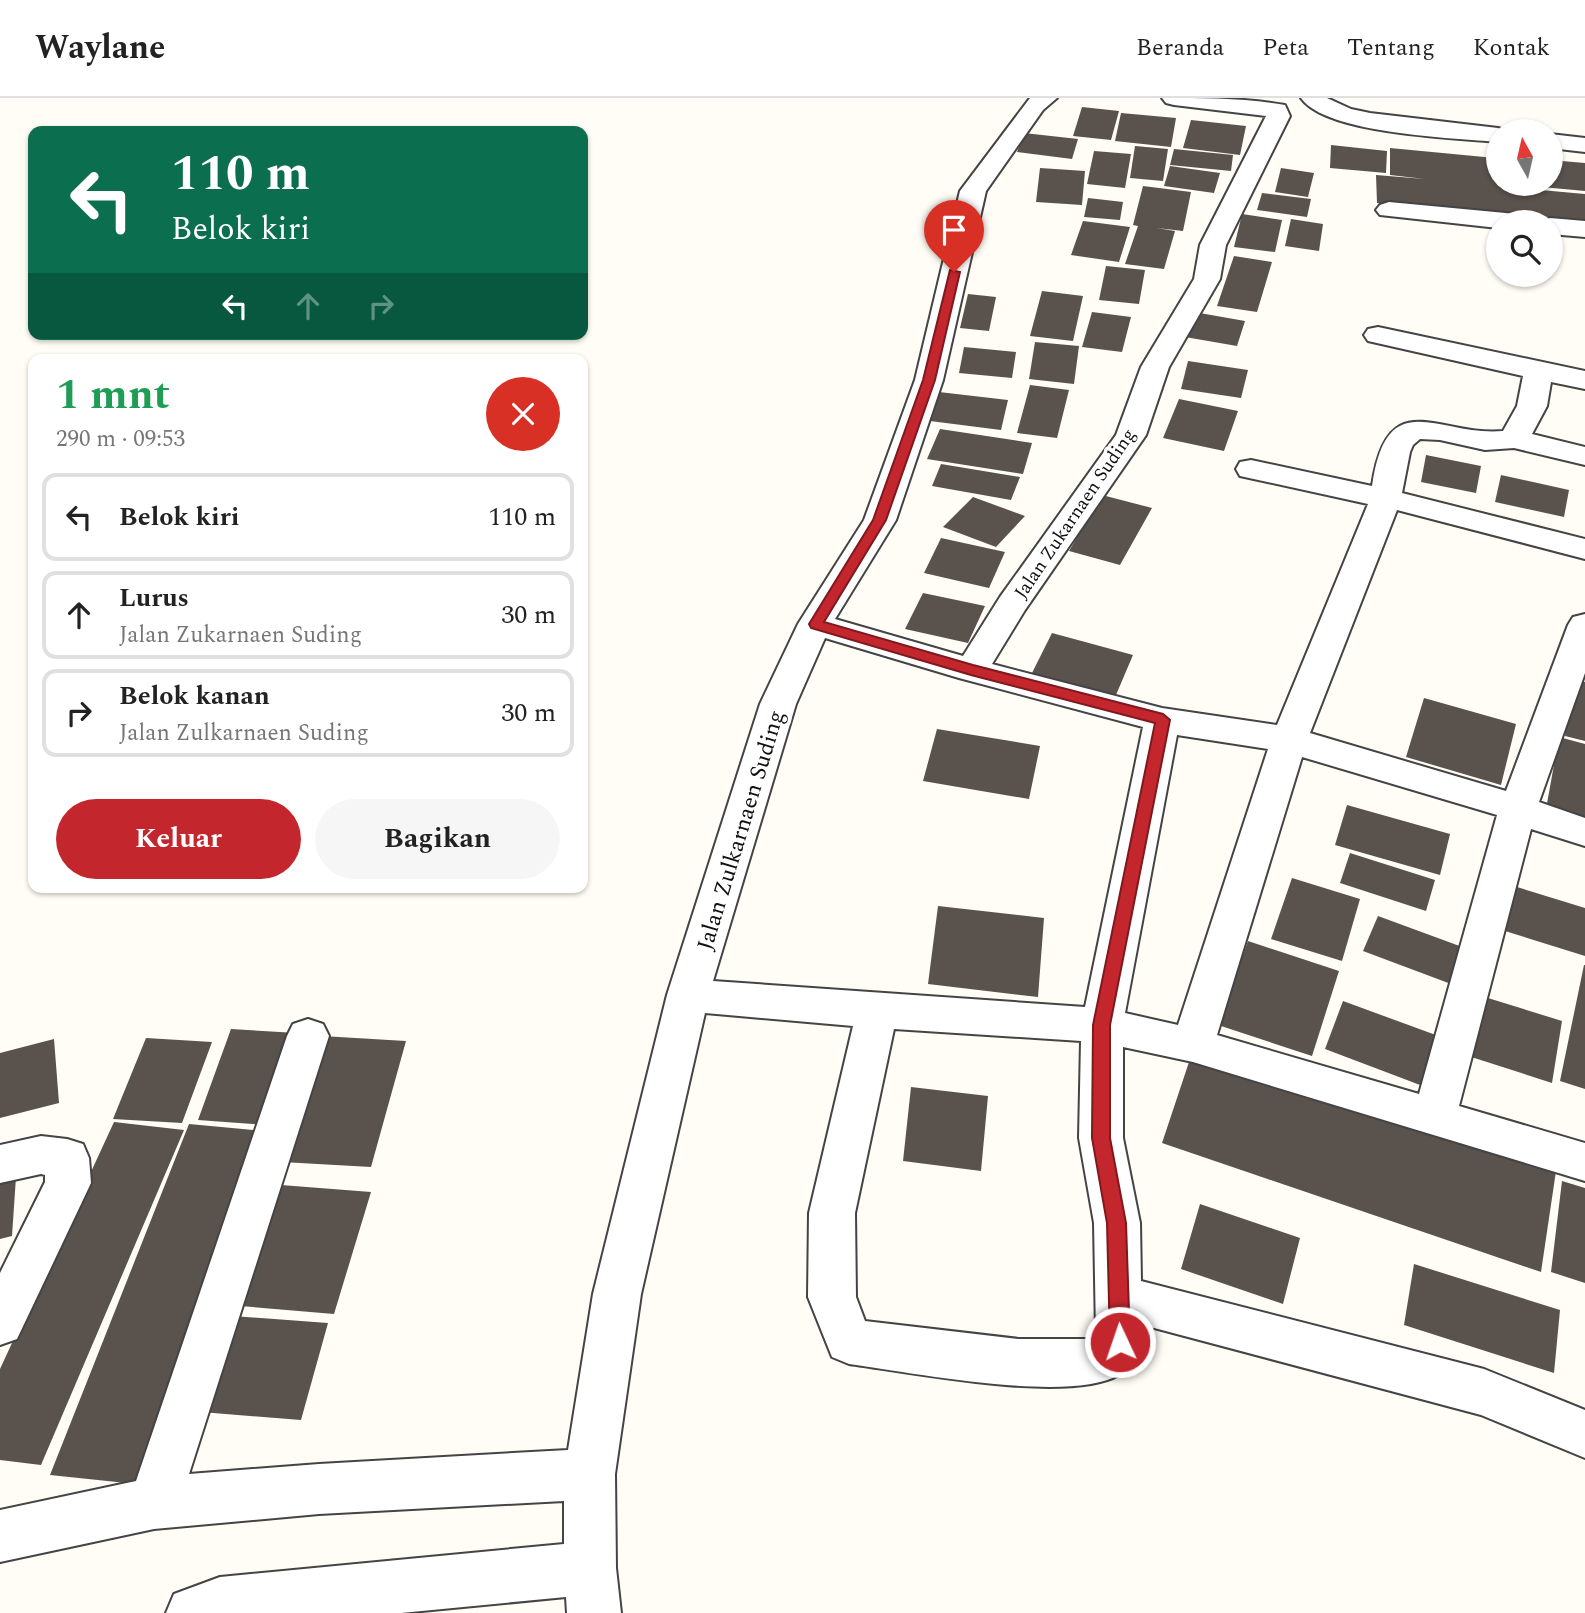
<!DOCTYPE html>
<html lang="id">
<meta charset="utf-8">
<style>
:root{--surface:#fff;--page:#f6f6f6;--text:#222;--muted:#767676;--line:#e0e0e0;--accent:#c4262e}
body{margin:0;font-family:Spectral,serif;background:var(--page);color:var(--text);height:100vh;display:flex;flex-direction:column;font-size:26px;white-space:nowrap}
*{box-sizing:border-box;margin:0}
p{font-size:23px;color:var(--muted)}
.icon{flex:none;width:38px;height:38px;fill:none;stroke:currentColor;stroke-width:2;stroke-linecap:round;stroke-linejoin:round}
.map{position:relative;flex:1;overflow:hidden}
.side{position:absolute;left:28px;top:256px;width:560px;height:539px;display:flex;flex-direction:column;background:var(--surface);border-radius:14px;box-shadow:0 2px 5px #0004}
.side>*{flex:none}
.guide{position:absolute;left:28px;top:28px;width:560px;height:214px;border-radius:14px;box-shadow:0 2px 5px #0004;background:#0b6e4f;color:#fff;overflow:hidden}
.needle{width:46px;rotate:352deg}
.controls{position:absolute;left:1486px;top:21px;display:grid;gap:14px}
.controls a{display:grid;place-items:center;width:77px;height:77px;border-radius:50%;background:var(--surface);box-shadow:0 2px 5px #0004;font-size:35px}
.pin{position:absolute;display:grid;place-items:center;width:60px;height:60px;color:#fff;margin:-72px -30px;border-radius:50% 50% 50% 0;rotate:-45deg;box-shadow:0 0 7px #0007}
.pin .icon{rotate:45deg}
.me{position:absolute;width:77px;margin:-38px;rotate:357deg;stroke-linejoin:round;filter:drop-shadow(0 0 5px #0008)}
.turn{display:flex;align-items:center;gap:24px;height:147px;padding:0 28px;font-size:32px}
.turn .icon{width:91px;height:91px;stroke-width:2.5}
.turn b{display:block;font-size:49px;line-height:60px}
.lanes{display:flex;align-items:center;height:66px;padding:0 28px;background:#0003;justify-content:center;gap:35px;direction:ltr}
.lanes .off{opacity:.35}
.round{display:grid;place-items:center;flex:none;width:74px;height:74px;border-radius:37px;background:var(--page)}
.summary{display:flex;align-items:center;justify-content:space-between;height:119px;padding:0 28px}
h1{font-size:42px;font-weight:700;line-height:52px;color:#1e9e55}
.button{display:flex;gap:14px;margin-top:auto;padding:14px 28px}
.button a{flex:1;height:80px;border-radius:42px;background:var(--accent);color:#fff;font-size:28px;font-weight:700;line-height:80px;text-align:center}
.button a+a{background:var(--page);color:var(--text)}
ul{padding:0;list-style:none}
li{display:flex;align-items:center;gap:21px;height:88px;margin:0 14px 10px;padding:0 14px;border:4px solid var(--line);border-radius:14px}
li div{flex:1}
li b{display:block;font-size:26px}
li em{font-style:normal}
header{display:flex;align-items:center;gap:42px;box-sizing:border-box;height:98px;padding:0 35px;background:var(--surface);border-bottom:2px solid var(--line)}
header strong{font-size:33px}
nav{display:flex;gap:38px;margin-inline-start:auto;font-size:24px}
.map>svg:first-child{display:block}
.building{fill:#5a524d}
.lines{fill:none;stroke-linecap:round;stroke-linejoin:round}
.minor-casing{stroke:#444;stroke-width:4}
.minor{fill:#fff;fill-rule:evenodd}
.route{fill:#c4262e;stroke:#7f191e;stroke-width:2}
.labels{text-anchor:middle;stroke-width:7;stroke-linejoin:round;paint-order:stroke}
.far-street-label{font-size:19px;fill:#111;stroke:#fff}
.street-label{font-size:23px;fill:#111;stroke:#fff}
</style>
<header>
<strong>Waylane</strong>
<nav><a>Beranda</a><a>Peta</a><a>Tentang</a><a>Kontak</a></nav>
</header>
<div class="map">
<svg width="1585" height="1515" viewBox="0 0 1585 1515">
<rect width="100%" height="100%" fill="#fffdf5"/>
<path class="building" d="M1082,9l37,4 -8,29 -38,-4z
M1121,15l55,5 -5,29 -56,-6z
M1191,22l55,6 -6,29 -57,-7z
M1024,35l54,6 -6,20 -55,-7z
M1331,47l56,6 -1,22 -56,-5z
M1135,48l33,3 -5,32 -33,-3z
M1390,50l105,10 3,28 87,8v29l-208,-20 -1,-28 49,4 -35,-4z
M1174,51l59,6 -2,16 -61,-6z
M1094,53l37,3 -6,34 -38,-4z
M1550,62l35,3v28l-54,-5 19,-2z
M1170,68l50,7 -6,20 -50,-7z
M1040,70l45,3 -3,34 -46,-3z
M1281,70l33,5 -6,24 -33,-5z
M1143,88l48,6 -8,39 -26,-3 18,3 -11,38 -39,-5 13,-38 -5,-1z
M1262,95l49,6 -4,18 -50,-7z
M1088,100l35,4 -3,18 -36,-3z
M1242,116l40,6 -7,32 -41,-5z
M1291,121l32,5 -4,27 -34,-5z
M1083,123l47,6 -11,35 -48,-7z
M1234,158l38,6 -15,50 -40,-6z
M1106,168l39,4 -6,34 -40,-4z
M1042,193l41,5 -10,45 -43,-5z
M968,196l28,3 -7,34 -29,-3z
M1092,214l39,5 -9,35 -40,-5z
M1194,214l51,9 -8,25 -52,-9z
M1035,244l44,4 -5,38 -45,-5z
M964,249l52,5 -4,26 -53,-5z
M1188,263l60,9 -7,28 -60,-9z
M1030,287l39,5 -12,48 -40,-5z
M939,294l69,8 -7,30 -71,-9z
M1179,301l59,12 -14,40 -61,-13z
M940,331l92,14 -9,31 -96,-15z
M1426,357l55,11 -5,27 -55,-11z
M941,366l79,13 -9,23 -79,-14z
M1501,377l68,15 -5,27 -69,-15z
M1102,397l50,13 -32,57 -51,-14z
M973,399l52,19 -29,31 -53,-20z
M941,440l64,14 -16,36 -65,-15z
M923,495l62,13 -17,37 -63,-14z
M1052,535l81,22 -20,47 -84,-23z
M1572,581l13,3v59l-20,-5z
M1424,600l92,26 -15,61 -95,-28z
M937,631l103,17 -11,53 -106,-18z
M1559,639l26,7v75l-39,-10z
M1347,707l103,29 -10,41 -105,-30z
M1350,755l85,27 -9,31 -86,-28z
M1292,780l68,21 -18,62 -71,-22z
M1517,789l68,21v48l-80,-25z
M938,808l106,12 -6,79 -110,-13z
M1378,818l87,32 -14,36 -88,-33z
M1248,843l91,30 -27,85 -94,-31z
M1584,867h1v124l-25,-8z
M1475,896l87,27 -10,62 -90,-29z
M1343,903l101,37 -16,50 -103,-39z
M231,931l66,4 -32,92 -67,-5z
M322,938l84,5 -35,126 -89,-5z
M146,940l66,4 -30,81 -69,-4z
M54,941l5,64 -59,15v-65z
M1192,955l364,118 -15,101 -379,-129z
M911,989l77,9 -7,75 -78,-10z
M114,1024l70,8 -143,335 -41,-5v-91z
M189,1026l75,7 -128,353 -86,-9z
M16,1079l-4,59 -12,3v-59z
M1562,1083l23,7v95l-34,-11z
M281,1087l90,7 -37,122 -94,-8z
M1200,1106l100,34 -17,66 -102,-35z
M1414,1166l146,46 -6,63 -150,-48z
M233,1218l95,7 -27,97 -100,-8z"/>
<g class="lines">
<g class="minor-casing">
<path id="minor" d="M1030,0h27l-14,12 -57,81 -43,189 -47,140 -61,99 128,37 37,-59 116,-162 25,-68 53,-88 6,-34 66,-129 -92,-11 -8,-2 -4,-5c41,0 84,0 123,7l5,11 -64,129 -6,34 -51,88 -23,68 -121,175 -33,54 170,44 115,17 91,-221 -128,-28 -4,-7 4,-7 11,-2 121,26c15,-104 66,-49 131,-55l14,-25 6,-30 -155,-35 -4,-6 4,-6 10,-2 207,44v18l-34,-7 -4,24 -15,28 53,13v18l-71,-17 -29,2 -45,-10 -20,-1 -7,6 -3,7 -8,41 183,46v20l-188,-49 -87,223 196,58 62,-166 5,-8 12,-3v59l-46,129 46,16v28l-54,-17 -72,277 126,37v38l-392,-119 -70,-15v91l17,85 1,58 343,88 101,41v48l-104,-43 -338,-90c1,20 -5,40 -24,50 -51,29 -209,-3 -270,-11l-17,-7 -24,-60 1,-84 44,-187 -148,-13 -64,281 -26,180 1,94 5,45h-54l-1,-16 -165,16h-235l8,-19 46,-17 344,-33v-43l-245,13 -165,15 -154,33v-52l136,-29 151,-445 6,-12 15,-5 15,5 6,12 -140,438 130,-10 249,-14 25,-156 74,-299 93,-291 38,-80 66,-104 51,-140 45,-189zM825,540l134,40 184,49 -58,280 -372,-26 83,-277zM1177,637l91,14 -90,276 -53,-12zM1302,659l195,58 -78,279 -202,-59zM894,931l187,12 -2,97 15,85 2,111 -6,5h-71l-154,-18 -9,-24 -1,-84z
M1301,0h26l24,11 19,4 128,15 9,3h-9v11c-44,-4 -172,-8 -197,-44z
M1550,36l35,4v14l-35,-4z
M1389,104l127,12 9,3 4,5h-31v6l-118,-13 -4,-5 4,-5z
M1550,120l35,3v16l-35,-3v-12h-10z
M41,1038l26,3 16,5 6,14 2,25 -74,156 -17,6v-72l45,-91v-7l-4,-1 -41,9v-38z"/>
</g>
<use href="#minor" class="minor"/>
</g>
<path class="route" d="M950,172l10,2 -25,108 -49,140 -62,102 149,43 190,49 7,6 -60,305v113l16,85 4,119 -3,7 -7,2 -7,-2 -3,-7 -3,-119 -15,-85 1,-113 62,-302 -184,-48 -160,-47 -2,-4 64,-104 50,-140z"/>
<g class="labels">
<g class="far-street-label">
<text transform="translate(1074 415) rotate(-56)" y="7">Jalan Zukarnaen Suding</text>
</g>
<g class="street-label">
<text transform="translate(740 732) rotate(-73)" y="8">Jalan Zulkarnaen Suding</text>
</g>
</g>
</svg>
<div class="controls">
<a><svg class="needle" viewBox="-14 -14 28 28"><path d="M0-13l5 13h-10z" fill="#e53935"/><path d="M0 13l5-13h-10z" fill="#767676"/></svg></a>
<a><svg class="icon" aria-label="search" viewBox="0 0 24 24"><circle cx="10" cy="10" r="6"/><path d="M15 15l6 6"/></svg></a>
</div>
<div class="pin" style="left:954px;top:174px;background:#d93025"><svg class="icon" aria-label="arrive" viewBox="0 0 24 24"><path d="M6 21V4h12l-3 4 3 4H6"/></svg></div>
<svg class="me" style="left:1120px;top:1244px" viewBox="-20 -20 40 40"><circle r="17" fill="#c4262e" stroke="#fff" stroke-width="3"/><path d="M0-11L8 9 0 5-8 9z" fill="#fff"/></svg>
<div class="guide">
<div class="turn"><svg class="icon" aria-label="left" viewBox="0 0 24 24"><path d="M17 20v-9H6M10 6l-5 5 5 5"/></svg><div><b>110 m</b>Belok kiri</div></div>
<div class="lanes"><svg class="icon" aria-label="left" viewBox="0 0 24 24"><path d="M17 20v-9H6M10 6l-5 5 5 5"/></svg><svg class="icon off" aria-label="ahead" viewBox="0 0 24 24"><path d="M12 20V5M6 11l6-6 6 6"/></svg><svg class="icon off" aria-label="right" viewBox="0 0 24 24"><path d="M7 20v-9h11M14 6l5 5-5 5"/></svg></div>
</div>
<section class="side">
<div class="summary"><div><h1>1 mnt</h1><p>290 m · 09:53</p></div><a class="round" style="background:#d93025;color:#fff"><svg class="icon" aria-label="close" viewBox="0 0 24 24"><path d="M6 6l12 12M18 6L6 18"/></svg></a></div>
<ul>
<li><svg class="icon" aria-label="left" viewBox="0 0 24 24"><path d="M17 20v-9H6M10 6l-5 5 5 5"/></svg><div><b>Belok kiri</b></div><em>110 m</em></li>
<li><svg class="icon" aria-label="ahead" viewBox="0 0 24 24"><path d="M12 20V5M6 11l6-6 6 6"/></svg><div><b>Lurus</b><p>Jalan Zukarnaen Suding</p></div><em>30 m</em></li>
<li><svg class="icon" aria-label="right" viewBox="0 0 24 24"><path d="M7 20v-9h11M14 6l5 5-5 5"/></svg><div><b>Belok kanan</b><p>Jalan Zulkarnaen Suding</p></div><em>30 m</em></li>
</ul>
<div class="button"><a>Keluar</a><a>Bagikan</a></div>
</section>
</div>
